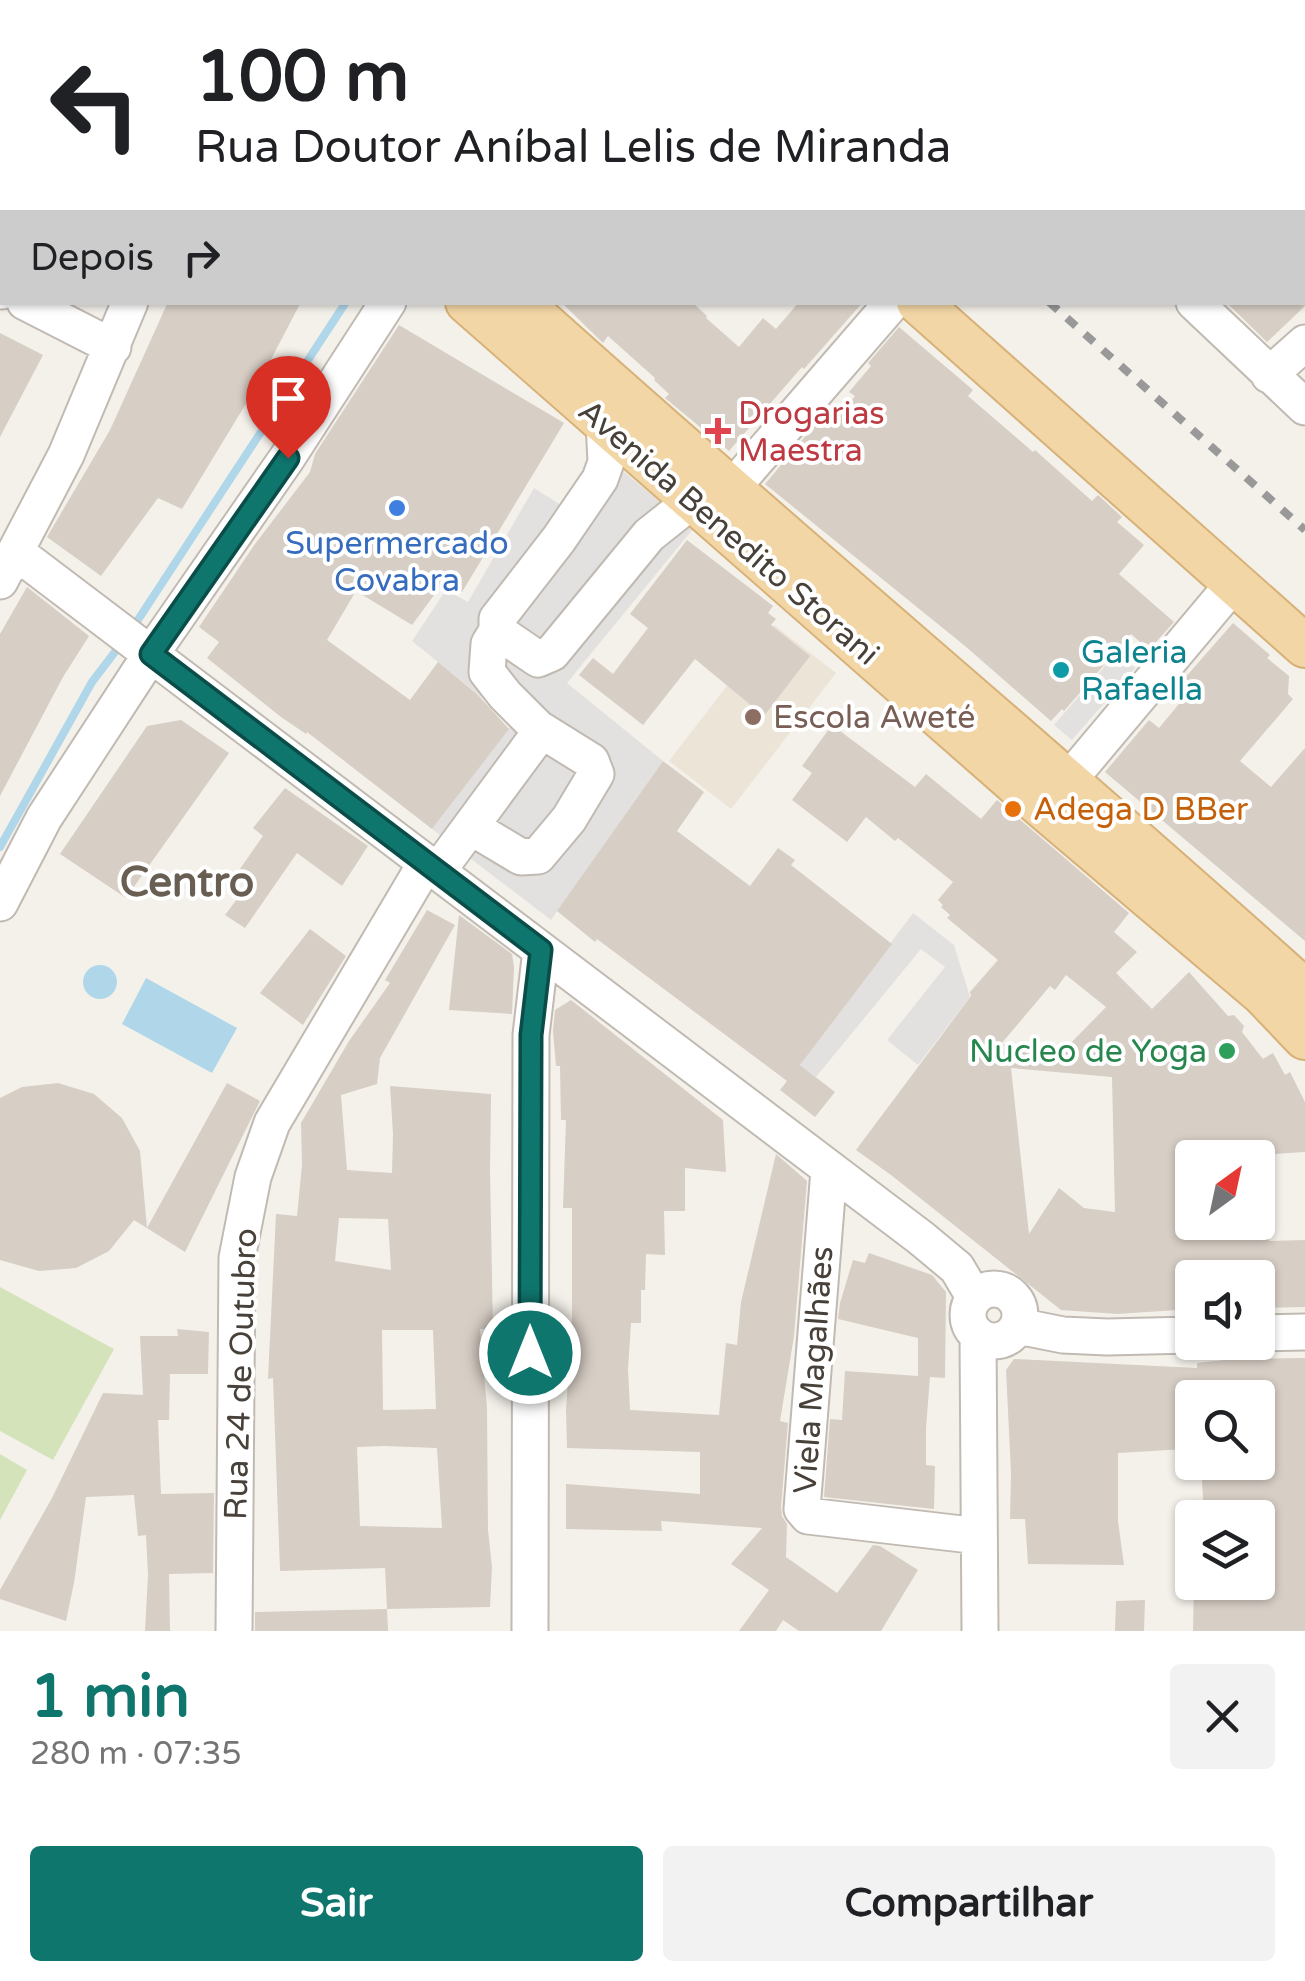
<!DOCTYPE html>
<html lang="pt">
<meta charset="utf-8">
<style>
:root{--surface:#fff;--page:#f2f2f2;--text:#202124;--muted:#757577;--accent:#0f766e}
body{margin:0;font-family:"Varela Round",sans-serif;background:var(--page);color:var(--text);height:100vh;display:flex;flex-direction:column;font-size:38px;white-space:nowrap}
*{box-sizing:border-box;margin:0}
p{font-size:32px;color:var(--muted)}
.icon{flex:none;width:55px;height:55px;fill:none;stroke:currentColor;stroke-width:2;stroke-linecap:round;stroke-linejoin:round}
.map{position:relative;height:1631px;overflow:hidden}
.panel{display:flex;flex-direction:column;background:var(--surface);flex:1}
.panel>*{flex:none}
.top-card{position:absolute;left:0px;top:0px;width:1305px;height:305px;box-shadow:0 2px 8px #0004;background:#fff;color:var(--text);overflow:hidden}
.needle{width:65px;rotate:33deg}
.fabs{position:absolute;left:1175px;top:1140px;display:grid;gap:20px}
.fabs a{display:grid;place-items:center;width:100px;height:100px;border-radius:10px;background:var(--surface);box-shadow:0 2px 8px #0004;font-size:50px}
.pin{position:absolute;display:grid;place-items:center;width:85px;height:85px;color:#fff;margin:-102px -42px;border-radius:50% 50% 50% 0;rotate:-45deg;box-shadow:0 0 10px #0007}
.pin .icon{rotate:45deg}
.me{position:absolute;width:110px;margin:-55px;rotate:0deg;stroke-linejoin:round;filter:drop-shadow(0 0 8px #0008)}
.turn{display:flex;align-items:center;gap:35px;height:210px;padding:0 30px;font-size:45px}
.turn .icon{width:130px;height:130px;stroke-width:2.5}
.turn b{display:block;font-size:70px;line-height:85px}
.then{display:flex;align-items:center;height:95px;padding:0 30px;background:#0003;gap:20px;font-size:38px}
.round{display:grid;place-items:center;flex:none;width:105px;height:105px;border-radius:10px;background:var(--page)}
.overview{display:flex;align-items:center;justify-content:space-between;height:170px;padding:0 30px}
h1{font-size:60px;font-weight:700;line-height:75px;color:var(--accent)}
.cta{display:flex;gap:20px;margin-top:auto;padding:20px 30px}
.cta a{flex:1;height:115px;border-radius:10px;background:var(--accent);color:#fff;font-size:40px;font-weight:700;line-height:115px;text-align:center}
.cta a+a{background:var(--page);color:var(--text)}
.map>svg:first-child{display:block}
.education{fill:#ebe4d7}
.green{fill:#d4e3b9}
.parking{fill:#e3e1df}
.water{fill:#b0d7e9}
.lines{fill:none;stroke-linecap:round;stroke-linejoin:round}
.stream{stroke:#b0d7e9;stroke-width:8}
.building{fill:#d7cec5;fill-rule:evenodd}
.minor-casing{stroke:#c1bab2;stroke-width:39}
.major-casing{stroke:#d7b177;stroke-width:46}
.minor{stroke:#fff;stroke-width:35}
.major{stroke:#f3d6a5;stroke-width:42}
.rail{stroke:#999;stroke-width:8;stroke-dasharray:12 12;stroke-linecap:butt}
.route-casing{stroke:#0a4d48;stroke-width:25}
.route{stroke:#0f766e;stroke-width:18}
.health-dot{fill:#e0444e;stroke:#fff;stroke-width:4}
.shop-dot{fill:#3f7fe0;stroke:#fff;stroke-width:4}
.culture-dot{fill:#0f9aa8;stroke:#fff;stroke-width:4}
.education-dot{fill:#8d6e63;stroke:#fff;stroke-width:4}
.food-dot{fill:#e8710a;stroke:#fff;stroke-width:4}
.leisure-dot{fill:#2e9e5b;stroke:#fff;stroke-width:4}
.labels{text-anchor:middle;stroke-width:8;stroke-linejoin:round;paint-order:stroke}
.health-label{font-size:32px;fill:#be3a42;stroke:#fff;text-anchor:start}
.street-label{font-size:32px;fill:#47413a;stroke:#fff}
.shop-label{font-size:32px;fill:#366cbe;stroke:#fff}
.culture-label{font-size:32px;fill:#0d838f;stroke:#fff;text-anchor:start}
.education-label{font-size:32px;fill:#785e54;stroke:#fff;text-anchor:start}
.food-label{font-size:32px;fill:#c56008;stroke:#fff;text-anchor:start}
.leisure-label{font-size:32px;fill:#27864d;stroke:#fff;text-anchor:end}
.district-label{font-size:42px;font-weight:bold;fill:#695e52;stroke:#fff}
</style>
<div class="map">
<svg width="1305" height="1631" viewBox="0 0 1305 1631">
<rect width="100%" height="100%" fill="#f4f1eb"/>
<path class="education" d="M774,625l62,48 -105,136 -62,-48z"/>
<path class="green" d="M0,1287l114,62 -61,111 -53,-29z
M0,1454l27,16 -27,50z"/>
<path class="parking" d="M601,453l92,76 -126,154 96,78 -112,159 -119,-91 81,-106 -101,-82 34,-51 22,12 66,-114 30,19z
M1117,652l18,16 -63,72 -18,-15z
M913,913l41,32 16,52 -52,68 -31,-25 58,-73 -24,-18 -105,128 -16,-12z"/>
<path class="water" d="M83 982a17 17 0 1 1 34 0a17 17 0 1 1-34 0Z
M146,978l91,50 -25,45 -90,-49z"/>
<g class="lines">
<path class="stream" d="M466,0v2
M132,629l214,-327
M0,847l92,-165 29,-38"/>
</g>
<path class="building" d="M168,302h133l-43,82 -76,125 -24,-11 -57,78 -54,-39 63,-107z
M561,302h131l15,14 -1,2 33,29 24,-29 13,11 23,-27h64l-59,67 -2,-2 -73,84 -64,-53 4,-4 -15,-14 1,-2 -47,-42 -5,7z
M1226,302h79v4l-38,36z
M399,325l165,98 -102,169 -19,-9 -31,42 -56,-34 -29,49 83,60 28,-38 40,33 31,34 -77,100 -125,-97 -1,2 -25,-17 -74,-59 12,-16 -20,-15 56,-83 55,-72 5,-18z
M899,327l74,63 -5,6 65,56 2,-2 57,51 6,-6 24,22 -5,5 27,23 -25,29 55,48 -25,28 -18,-16 -67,77 -2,-2 -11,12 -86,-75 -200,-162 54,-64 9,8 27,-32 -6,-4 22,-26 -3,-3z
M0,333l43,22 -43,82z
M687,540l86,66 -5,7 8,6 -5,6 39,31 -46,60 -69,-57 -52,66 -64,-50 14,-17 20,16 35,-46 -18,-14z
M27,587l62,49 -26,41 -63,119v-162z
M1233,623l37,32 -3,3 22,18 -1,18 5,5 -53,62 31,26 34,-39v193l-200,-169 44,-52 10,8 34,-41 -9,-8z
M181,720l48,33 -103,145 -66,-44 87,-128z
M832,725l83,62 11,-13 55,45 16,-19 132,113 -15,19 23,20 -21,21 36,36 37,-37 39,44 6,-1 10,11 -2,6 21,27 10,-6 12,22 5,-3 15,30v50l-47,3 1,3h-67v64h75l2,19 36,-1v67l-47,1v-30h-66v31l-75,5 -56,-4 -170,-135 -35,-25 115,-154 -1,-4 28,-32 -51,-42 3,-3 -9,-8 2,-2 -5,-5 15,-18 -55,-44 -3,3 -29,-24 -19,25 -55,-42 20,-27 -10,-7zM1066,975l40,32 -43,44 -62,-7 49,-58 5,4zM1011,1068l101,9 3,135 -31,-4 -25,-20 -30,46z
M663,761l41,31 -27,39 73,55 28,-38 17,12 -4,5 101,79 -92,121 35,27 -20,25 -35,-27 7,-9 -190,-142 -2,3 -38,-31z
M285,788l83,58 -26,40 -45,-33 -52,75 -20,-13 22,-29 -12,-10 28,-40 -10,-8z
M427,910l28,15 -75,133 -3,26 -36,11 6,75 45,3 1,-39 -3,-48 101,8 -1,77 3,158h-13l7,79 1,122 4,37 -2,40 -103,2 -2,-41 -105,3 -7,-193 -5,1 8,-165 21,2 5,-51 -1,-42 48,-82 41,-58 -5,-3zM339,1218l49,1 3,51 -56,-9zM382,1330h51l3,79 -53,1zM385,1446l52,2 5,80 -82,-2 -3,-79z
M459,915l53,39 2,13 -2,47 -63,-4z
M310,929l36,27 -43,69 -43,-32z
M571,1000l152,120 3,52 -41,-4v43h-21l1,44 -19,-1 -1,36h-4v33h-10l-3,46 2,41 89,5 7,-72 11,2 4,-43 35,-148 31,27 -13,155 -14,85 8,2 -7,84 1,9 5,8 -1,33 51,36 36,-48 7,1 38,24 -37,61h-82l-16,-11 -7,11h-37l30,-41 -38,-26 31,-36 -101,-7 1,10 -96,-2v-45l134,10v-42l-133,-4 -1,-37 6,-91v-112h-9l3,-88h-5l-1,-54h-4l-3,-35 2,-21z
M58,1083l36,11 28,24 18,33 7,77 80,-145 33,18 -75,151 -51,-32 -25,31 -33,17 -37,3 -39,-11v-162l22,-11z
M869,1253l63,22 14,17 -1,86 -15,-1 -4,51v37l9,1 -1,43 -110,-12 6,-78 12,1 3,-49 73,5v-38l-80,-19 2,-16 13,-43 12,3z
M177,1329l32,3 -1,42h-38l-1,46h-11l3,74 53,-1 -1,80 -44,1 1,57h-25l3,-56 -2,-40 -8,1 -4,-41 -48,2 -12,86 -8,38 -66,-22v-9l52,-92 51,-105 40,2 -3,-59h38z
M1305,1358v273h-112l1,-49h64v-64h-54l-3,-56h57v-64h-75l3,51 -68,4v68l6,44 -96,-1 -3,-45h-15l1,-46 -5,-103 8,-11 183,9v-5l36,-4z
M1145,1600l-1,31h-29l1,-30z
M387,1609l1,22h-133v-19z"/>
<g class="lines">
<g class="minor-casing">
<path id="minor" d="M501,0v2
M900,0l3,2
M0,2l2,2
M227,2l1,-2
M1099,2l3,-2
M0,46l2,-6
M0,74l2,2
M1302,83l3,-2
M0,178l2,-6
M0,289l2,2
M25,302l88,45
M1194,302l111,105
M1269,375l36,-32
M713,510l180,-208
M16,552l905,686 36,30 17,29
M0,581l66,-126 64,-153
M497,631l41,28 14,-6 97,-118 44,-35
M1052,800l183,-218
M471,827l50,30 17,-1 31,-37 27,-45 -5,-13 -53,-33
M437,872l99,-134 2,-10 -33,-33 -18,-23 2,-28 8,-13v-12l62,-80 41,-60 6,-17 -2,-40
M0,903l44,-85 107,-164 136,-196 101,-156
M829,1170l-27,339 6,7 171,20
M968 1315a26 26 0 1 1 52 0a26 26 0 1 1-52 0Z
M1018,1326l45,9 44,2 85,-2
M1258,1333l47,-1
M978,1335l2,296
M234,1631l3,-373 16,-81 19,-54 154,-260
M530,1631l1,-596 10,-85"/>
</g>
<g class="major-casing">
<path id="major" d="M98,0l3,2
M155,0l3,2
M655,0l2,2
M467,302l578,507 218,185 42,44
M520,302c259,234 527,456 785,689
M918,302l387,344"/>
</g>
<use href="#minor" class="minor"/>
<use href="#major" class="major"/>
<path class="rail" d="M770,0l2,2
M1049,302l256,228"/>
</g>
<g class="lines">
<g class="route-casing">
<path id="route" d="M288,458l-137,196 390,296 -10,85 -1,318"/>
</g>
<use href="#route" class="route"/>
</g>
<path class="health-dot" d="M713 416h10v10h10v10h-10v10h-10v-10h-10v-10h10z"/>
<circle class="shop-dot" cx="397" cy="508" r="10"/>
<circle class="culture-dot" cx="1061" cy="670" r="10"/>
<circle class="education-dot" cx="753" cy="717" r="10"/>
<circle class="food-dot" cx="1013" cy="809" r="10"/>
<circle class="leisure-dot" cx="1227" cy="1051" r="10"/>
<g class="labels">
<g class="health-label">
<text x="738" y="424">Drogarias<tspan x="738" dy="37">Maestra</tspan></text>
</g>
<g class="street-label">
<text transform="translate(729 532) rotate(41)" y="11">Avenida Benedito Storani</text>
<text transform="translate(813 1370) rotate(-86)" y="11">Viela Magalhães</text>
<text transform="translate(240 1374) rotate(-88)" y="11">Rua 24 de Outubro</text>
</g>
<g class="shop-label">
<text x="397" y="554">Supermercado<tspan x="397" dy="37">Covabra</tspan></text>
</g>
<g class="culture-label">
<text x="1081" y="663">Galeria<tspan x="1081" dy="37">Rafaella</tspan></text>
</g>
<g class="education-label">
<text x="773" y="728">Escola Aweté</text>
</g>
<g class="food-label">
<text x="1033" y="820">Adega D BBer</text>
</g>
<g class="leisure-label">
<text x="1207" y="1062">Nucleo de Yoga</text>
</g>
<g class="district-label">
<text x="187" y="896">Centro</text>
</g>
</g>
</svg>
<div class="fabs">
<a><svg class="needle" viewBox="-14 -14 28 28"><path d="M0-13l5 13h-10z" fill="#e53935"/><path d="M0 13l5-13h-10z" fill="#757577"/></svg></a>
<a><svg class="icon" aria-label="sound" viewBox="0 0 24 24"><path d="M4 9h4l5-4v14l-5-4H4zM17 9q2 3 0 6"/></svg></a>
<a><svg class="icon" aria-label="search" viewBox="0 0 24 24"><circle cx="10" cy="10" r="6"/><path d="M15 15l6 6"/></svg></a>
<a><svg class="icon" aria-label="layers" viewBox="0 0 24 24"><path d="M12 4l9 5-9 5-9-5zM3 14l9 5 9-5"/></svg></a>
</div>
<div class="pin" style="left:288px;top:458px;background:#d93025"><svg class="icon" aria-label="arrive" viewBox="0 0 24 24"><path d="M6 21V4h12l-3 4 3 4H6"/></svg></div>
<svg class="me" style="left:530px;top:1353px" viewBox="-20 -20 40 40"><circle r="17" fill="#0f766e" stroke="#fff" stroke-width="3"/><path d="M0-11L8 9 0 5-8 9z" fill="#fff"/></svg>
<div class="top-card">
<div class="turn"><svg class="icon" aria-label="left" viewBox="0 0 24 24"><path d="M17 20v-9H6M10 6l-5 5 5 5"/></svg><div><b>100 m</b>Rua Doutor Aníbal Lelis de Miranda</div></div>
<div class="then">Depois<svg class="icon" aria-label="right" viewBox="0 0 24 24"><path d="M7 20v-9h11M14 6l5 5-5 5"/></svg></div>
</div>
</div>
<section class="panel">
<div class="overview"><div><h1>1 min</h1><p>280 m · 07:35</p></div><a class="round"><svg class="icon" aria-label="close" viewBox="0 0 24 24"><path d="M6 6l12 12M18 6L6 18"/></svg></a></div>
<div class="cta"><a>Sair</a><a>Compartilhar</a></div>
</section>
